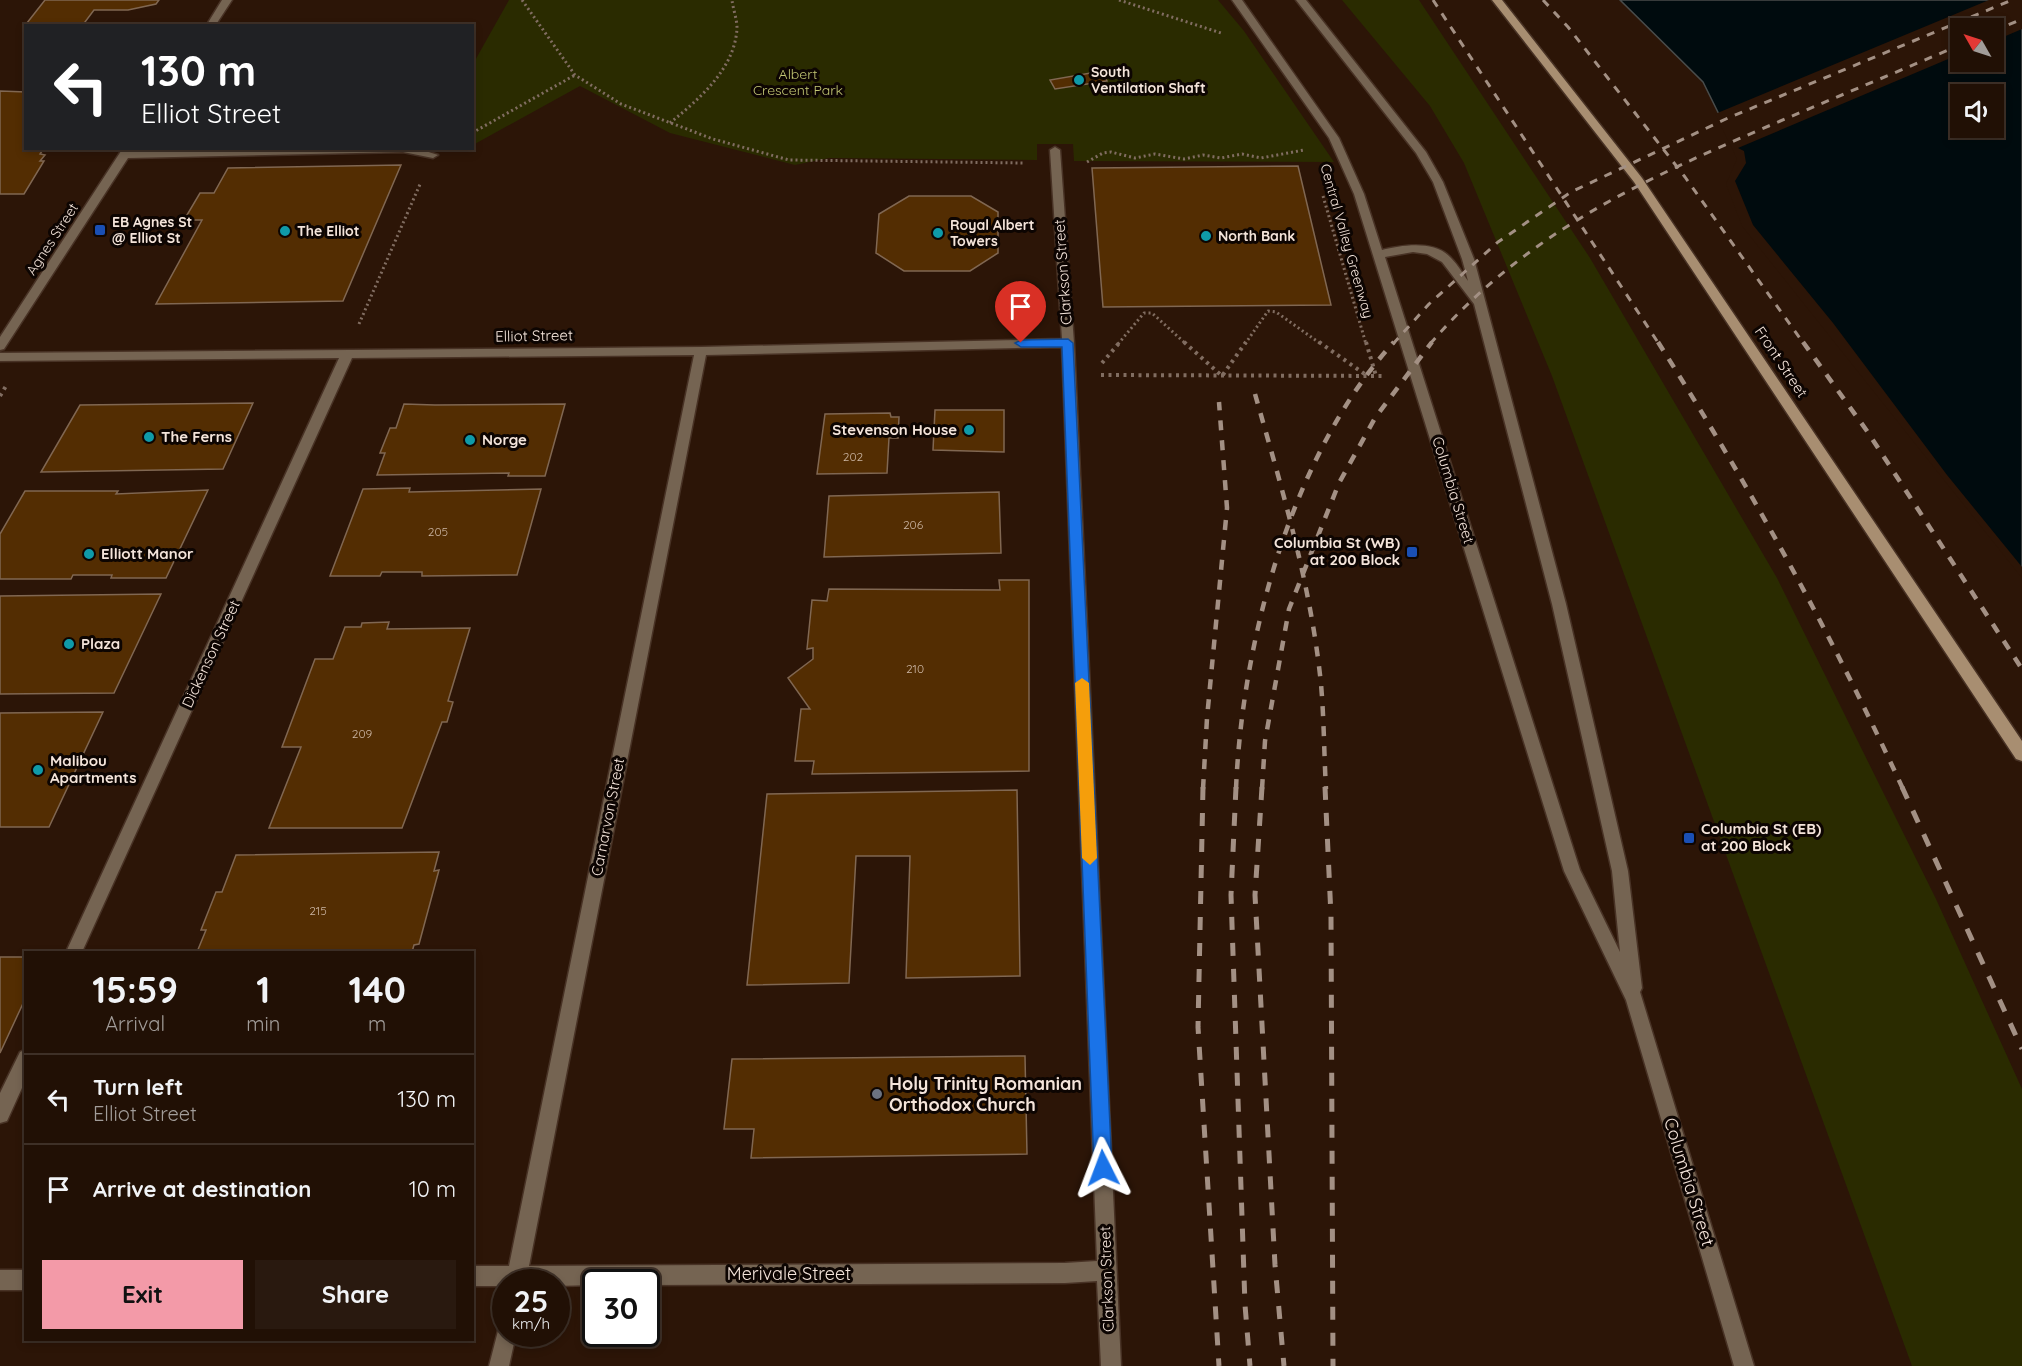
<!DOCTYPE html>
<style>
:root{--surface:#211005;--page:#29190f;--text:#f1f3f6;--muted:#a29d9a;--line:#3e3027;--accent:#f39aa8}
body{margin:0;font-family:Quicksand,sans-serif;background:var(--page);color:var(--text);height:100vh;display:flex;flex-direction:column;font-size:22px;white-space:nowrap}
*{box-sizing:border-box;margin:0}
p{font-size:20px;color:var(--muted)}
.icon{flex:none;width:33px;height:33px;fill:none;stroke:currentColor;stroke-width:2;stroke-linecap:round;stroke-linejoin:round}
.map{position:relative;flex:1;overflow:hidden}
.drawer{position:absolute;left:24px;top:951px;width:450px;height:390px;display:flex;flex-direction:column;background:var(--surface);border-radius:0px;box-shadow:0 3px 9px #0003,0 0 0 2px var(--line)}
.drawer>*{flex:none}
.top-card{position:absolute;left:24px;top:24px;width:450px;height:126px;border-radius:0px;box-shadow:0 3px 9px #0003,0 0 0 2px var(--line);background:#202124;color:#fff;overflow:hidden}
.needle{width:39px;rotate:309deg}
.buttons{position:absolute;left:1950px;top:18px;display:grid;gap:12px}
.buttons a{display:grid;place-items:center;width:54px;height:54px;border-radius:0px;background:var(--surface);box-shadow:0 3px 9px #0003,0 0 0 2px var(--line);font-size:30px}
.speed{position:absolute;left:492px;top:1269px;display:flex;gap:12px;font-size:30px;font-weight:700;text-align:center}
.speed>*{display:grid;place-content:center;width:78px;height:78px;border-radius:50%;background:var(--surface);box-shadow:0 3px 9px #0003,0 0 0 2px var(--line);line-height:1}
.speed small{font-size:15px;font-weight:400}
.speed .limit{border:3px solid #111;border-radius:9px;background:#fff;color:#111}
.pin{position:absolute;display:grid;place-items:center;width:51px;height:51px;color:#fff;margin:-62px -26px;border-radius:50% 50% 50% 0;rotate:-45deg;box-shadow:0 0 6px #0007}
.pin .icon{rotate:45deg}
.me{position:absolute;width:66px;margin:-33px;rotate:357deg;stroke-linejoin:round;filter:drop-shadow(0 0 4px #0008)}
.turn{display:flex;align-items:center;gap:21px;height:126px;padding:0 18px;font-size:27px}
.turn .icon{width:78px;height:78px;stroke-width:2.5}
.turn b{display:block;font-size:42px;line-height:51px}
.eta{display:flex;justify-content:space-evenly;align-items:center;height:102px;text-align:center}
.eta b{font-size:36px;font-weight:700;line-height:42px}
.button{display:flex;gap:12px;margin-top:auto;padding:12px 18px}
.button a{flex:1;height:69px;border-radius:0px;background:var(--accent);color:#111;font-size:24px;font-weight:700;line-height:69px;text-align:center}
.button a+a{background:var(--page);color:var(--text)}
ul{padding:0;list-style:none}
li{display:flex;align-items:center;gap:18px;height:90px;padding:0 18px;border-top:2px solid var(--line)}
li div{flex:1}
li b{display:block;font-size:22px}
li em{font-style:normal}
.map>svg:first-child{display:block}
.green{fill:#2a2b00}
.water{fill:#000b0e;stroke:#494c4b;stroke-width:1.5;fill-rule:evenodd}
.pier{fill:#2c1507}
.building{fill:#532d02;stroke:#806752;stroke-width:1.5}
.lines{fill:none;stroke-linecap:round;stroke-linejoin:round}
.minor-casing{stroke:#483225;stroke-width:3}
.tertiary-casing{stroke:#483225;stroke-width:3}
.secondary-casing{stroke:#483225;stroke-width:3}
.path-far1{stroke:#816d61;stroke-width:3;stroke-dasharray:2 3;stroke-linecap:butt}
.path{stroke:#816d61;stroke-width:4;stroke-dasharray:3 4.5;stroke-linecap:butt}
.minor{fill:#756452;fill-rule:evenodd}
.tertiary{fill:#756452;fill-rule:evenodd}
.secondary{fill:#a88e71;fill-rule:evenodd}
.rail-far2{stroke:#a39084;stroke-width:3;stroke-dasharray:8 8;stroke-linecap:butt}
.rail-far1{stroke:#a39084;stroke-width:4.5;stroke-dasharray:10 10;stroke-linecap:butt}
.rail{stroke:#a39084;stroke-width:5;stroke-dasharray:13 13;stroke-linecap:butt}
.route{fill:#1a73e8;stroke:#114b97;stroke-width:1.5}
.slow{fill:#f59e0b}
.culture-dot{fill:#0f9aa8;stroke:#0d0502;stroke-width:2}
.transit-dot{fill:#1a4fb4;stroke:#0d0502;stroke-width:2}
.worship-dot{fill:#6b7280;stroke:#0d0502;stroke-width:2}
.labels{text-anchor:middle;stroke-width:6;stroke-linejoin:round;paint-order:stroke}
.number-label{font-size:12px;fill:#ccb6a4}
.far-poi-label{font-size:14px;font-weight:bold;fill:#f4e4da;stroke:#0d0502;text-anchor:start}
.far-park-label{font-size:14px;fill:#c3c774;stroke:#0d0502}
.far-street-label{font-size:14px;fill:#f4e4da;stroke:#0d0502}
.street-label{font-size:15px;fill:#f4e4da;stroke:#0d0502}
.poi-label{font-size:15px;font-weight:bold;fill:#f4e4da;stroke:#0d0502;text-anchor:start}
.near-poi-label{font-size:18px;font-weight:bold;fill:#f4e4da;stroke:#0d0502;text-anchor:start}
.near-street-label{font-size:18px;fill:#f4e4da;stroke:#0d0502}
</style>
<div class="map">
<svg width="2022" height="1366" viewBox="0 0 2022 1366">
<rect width="100%" height="100%" fill="#2c1507"/>
<path class="green" d="M509,0h709l26,31 90,131 -260,-1 -1,-17h-36v16l-208,-2 -34,7 -125,-32 -90,-47 -107,59v-81z
M1342,0h77l171,258 187,320 159,321 86,190v277h-110l-360,-990 -88,-213 -34,-57z"/>
<path class="water" d="M1620,0h402v575l-278,-351 -15,-40 12,-25 -38,-77zM1960,28h34v34h-34zM1960,94h34v34h-34z"/>
<path class="pier" d="M1989,0h33v29l-28,12v-13h-34v26l-222,94 6,3 2,12 -11,18 18,44 80,98 114,152 75,92v11l-280,-352 -16,-42 11,-25 -22,-45z"/>
<path class="building" d="M45,0h114l-3,4 -28,6h-34l-12,16h-56l-3,2z
M441,23l-2,3h-98l1,-2z
M1102,71l5,10 -52,8 -5,-9z
M0,91l26,1v56h18l-4,6 5,1 -5,6h4l-20,33h-24z
M401,165l-58,136 -187,3 46,-84h-18l16,-27h14l14,-25z
M1298,166l33,139 -228,2 -11,-139z
M909,196h62l27,16v41l-28,18h-66l-28,-18 3,-39z
M253,403l-30,66 -182,3 39,-67z
M404,404l31,1 130,-1 -20,72h-37l1,-3 -132,2 8,-22h-5l10,-25h6z
M935,410h69v42l-71,-2z
M890,413l1,4h8l-1,21h-9l-2,35 -70,1 8,-60z
M410,488l-1,4 132,-3 -24,86 -95,1v-4h-40l-2,4h-50l33,-87z
M208,490l-42,88h-55l1,-3h-39l-2,4h-71v-45l25,-43h93l-2,3z
M999,492l2,61 -177,4 5,-61z
M999,580h30v191l-217,3 2,-13h-19l6,-52h9l-22,-31 25,-19v-11l-6,1 5,-49 15,1 2,-12 171,1z
M161,594l-47,99 -114,1v-98z
M389,622l-2,7 83,-1 -22,73 5,1 -6,20h-5l-40,106h-133l32,-81h-19l33,-88h18l12,-32h16l1,-4z
M103,712l-54,115h-49v-114z
M1017,790l3,186 -114,2 4,-122h-54l-7,127 -102,2 20,-191z
M439,852l-5,19 5,-1 -20,74 -5,1 -2,7h-215l9,-22h-5l15,-38h6l14,-37z
M0,957h26v40l-26,56z
M1025,1056l2,98 -276,4 3,-29h-30l8,-70z"/>
<g class="lines">
<g class="minor-casing">
<path id="minor" d="M222,0h10l-17,26h-9z
M1055,147l5,3 14,193 47,1023h-20l-4,-85 -32,2 -419,2v-3h-50v3l-40,1v-4h-50v4h-34v-20h37l185,-911 -342,3 -270,594h-16l273,-594 -339,3v-8l701,-6 361,-8 -12,-189zM1062,347l35,914 -32,2 -536,3 177,-911z
M123,148h11l-2,4 284,-4 22,7 -5,3 -30,-6 -275,6 -124,191 -4,1v-13z
M26,1049v30l-19,42 -7,2v-30l20,-41z
M0,1270h26v20h-26z
M506,1324v10h10l-7,32h-20l10,-39z"/>
</g>
<g class="tertiary-casing">
<path id="tertiary" d="M1232,0h10l97,138 25,56 18,56c21,-5 53,-10 69,8 7,7 12,16 17,23l-6,-22 -29,-77 -17,-29 -120,-153h10l120,152 17,30 31,77 92,345 62,267 14,117 -2,4 114,374h-20l-108,-366 -62,-129 -210,-677 -25,-56zM1413,252l14,2 15,8 32,42 78,300 60,267 8,81 -40,-82 -195,-613z"/>
</g>
<g class="secondary-casing">
<path id="secondary" d="M1492,0h10l140,178 380,563v20l-6,-2 -382,-577z"/>
</g>
<path class="path-far1" d="M522,0l53,75 46,29 92,35 76,21 235,3
M1119,0l102,33
M670,123c29,-24 65,-54 67,-95 0,-9 -4,-19 -5,-28
M472,133l103,-58
M1087,162l16,-9 8,-1 24,6 20,-4 29,5 19,-4 18,3 21,-4 19,4 43,-8
M1323,196l43,148
M359,324l62,-142
M1118,344l26,-31h8l34,31
M1245,344l23,-33 8,1 45,32"/>
<path class="path" d="M1184,342l38,34 24,-34
M1319,342l47,33
M1366,342l10,34
M1102,363l18,-21
M1101,375l283,1
M0,396l6,-10"/>
<use href="#minor" class="minor"/>
<use href="#tertiary" class="tertiary"/>
<use href="#secondary" class="secondary"/>
<path class="rail-far2" d="M1433,0l226,344
M1543,0l25,27 117,150 119,167
M1994,31l28,-12
M1393,344l36,-40 69,-62 73,-50 157,-74 284,-118
M1430,344c96,-111 210,-163 341,-219 63,-27 126,-53 189,-80"/>
<path class="rail-far1" d="M1658,342c91,143 174,293 245,447
M1803,342l64,89 155,238
M1255,394c27,95 56,191 66,290 3,34 3,70 5,105
M1203,789l4,-71 20,-210 -8,-106
M1236,789c6,-148 56,-336 158,-447
M1262,789l3,-48 24,-132 50,-126 36,-65 57,-76"/>
<path class="rail" d="M1203,787l-5,240 21,339
M1236,787l-5,108 14,410 5,61
M1262,787l-7,108 20,370 9,101
M1325,787l6,129 2,450
M1902,787l120,262"/>
</g>
<path class="route" d="M1068,339l5,4 39,825 -3,7 -6,2 -6,-2 -3,-7 -32,-821h-41l-6,-4 6,-3z"/>
<path class="slow" d="M1082,678l7,5 8,175 -7,7 -8,-7 -7,-175z"/>
<g class="culture-dot">
<circle cx="1079" cy="80" r="6"/>
<circle cx="285" cy="231" r="6"/>
<circle cx="938" cy="233" r="6"/>
<circle cx="1206" cy="236" r="6"/>
<circle cx="969" cy="430" r="6"/>
<circle cx="149" cy="437" r="6"/>
<circle cx="470" cy="440" r="6"/>
<circle cx="89" cy="554" r="6"/>
<circle cx="69" cy="644" r="6"/>
<circle cx="38" cy="770" r="6"/>
</g>
<g class="transit-dot">
<rect x="94" y="224" width="12" height="12" rx="3"/>
<rect x="1406" y="546" width="12" height="12" rx="3"/>
<rect x="1683" y="832" width="12" height="12" rx="3"/>
</g>
<circle class="worship-dot" cx="877" cy="1094" r="6"/>
<g class="labels">
<g class="number-label">
<text x="853" y="461">202</text>
<text x="913" y="529">206</text>
<text x="438" y="536">205</text>
<text x="915" y="673">210</text>
<text x="362" y="738">209</text>
<text x="318" y="915">215</text>
</g>
<g class="far-poi-label">
<text x="1091" y="77">South<tspan x="1091" dy="16">Ventilation Shaft</tspan></text>
<text x="112" y="227">EB Agnes St<tspan x="112" dy="16">@ Elliot St</tspan></text>
<text x="950" y="230">Royal Albert<tspan x="950" dy="16">Towers</tspan></text>
<text x="297" y="236">The Elliot</text>
<text x="1218" y="241">North Bank</text>
</g>
<g class="far-park-label">
<text x="798" y="79">Albert<tspan x="798" dy="16">Crescent Park</tspan></text>
</g>
<g class="far-street-label">
<text transform="translate(52 239) rotate(-57)" y="5">Agnes Street</text>
<text transform="translate(1347 241) rotate(74)" y="5">Central Valley Greenway</text>
</g>
<g class="street-label">
<text transform="translate(1063 272) rotate(-94)" y="5">Clarkson Street</text>
<text transform="translate(534 336) rotate(-1)" y="5">Elliot Street</text>
<text transform="translate(1781 362) rotate(56)" y="5">Front Street</text>
<text transform="translate(1453 490) rotate(73)" y="5">Columbia Street</text>
<text transform="translate(211 654) rotate(-65)" y="5">Dickenson Street</text>
<text transform="translate(608 817) rotate(-79)" y="5">Carnarvon Street</text>
<text transform="translate(1107 1279) rotate(-92)" y="5">Clarkson Street</text>
</g>
<g class="poi-label">
<text x="957" y="435" text-anchor="end">Stevenson House</text>
<text x="161" y="442">The Ferns</text>
<text x="482" y="445">Norge</text>
<text x="1400" y="548" text-anchor="end">Columbia St (WB)<tspan x="1400" dy="17">at 200 Block</tspan></text>
<text x="101" y="559">Elliott Manor</text>
<text x="81" y="649">Plaza</text>
<text x="50" y="766">Malibou<tspan x="50" dy="17">Apartments</tspan></text>
<text x="1701" y="834">Columbia St (EB)<tspan x="1701" dy="17">at 200 Block</tspan></text>
</g>
<g class="near-poi-label">
<text x="889" y="1090">Holy Trinity Romanian<tspan x="889" dy="21">Orthodox Church</tspan></text>
</g>
<g class="near-street-label">
<text transform="translate(1689 1182) rotate(73)" y="6">Columbia Street</text>
<text x="789" y="1280">Merivale Street</text>
</g>
</g>
</svg>
<div class="buttons">
<a><svg class="needle" viewBox="-14 -14 28 28"><path d="M0-13l5 13h-10z" fill="#e53935"/><path d="M0 13l5-13h-10z" fill="#a29d9a"/></svg></a>
<a><svg class="icon" aria-label="sound" viewBox="0 0 24 24"><path d="M4 9h4l5-4v14l-5-4H4zM17 9q2 3 0 6"/></svg></a>
</div>
<div class="speed"><div>25<small>km/h</small></div><div class="limit">30</div></div>
<div class="pin" style="left:1021px;top:343px;background:#d93025"><svg class="icon" aria-label="arrive" viewBox="0 0 24 24"><path d="M6 21V4h12l-3 4 3 4H6"/></svg></div>
<svg class="me" style="left:1103px;top:1168px" viewBox="-20 -20 40 40"><path d="M0-17L14 15 0 8-14 15z" fill="#1a73e8" stroke="#fff" stroke-width="4"/></svg>
<div class="top-card">
<div class="turn"><svg class="icon" aria-label="left" viewBox="0 0 24 24"><path d="M17 20v-9H6M10 6l-5 5 5 5"/></svg><div><b>130 m</b>Elliot Street</div></div>
</div>
<section class="drawer">
<div class="eta">
<div><b>15:59</b><p>Arrival</p></div>
<div><b>1</b><p>min</p></div>
<div><b>140</b><p>m</p></div>
</div>
<ul>
<li><svg class="icon" aria-label="left" viewBox="0 0 24 24"><path d="M17 20v-9H6M10 6l-5 5 5 5"/></svg><div><b>Turn left</b><p>Elliot Street</p></div><em>130 m</em></li>
<li><svg class="icon" aria-label="arrive" viewBox="0 0 24 24"><path d="M6 21V4h12l-3 4 3 4H6"/></svg><div><b>Arrive at destination</b></div><em>10 m</em></li>
</ul>
<div class="button"><a>Exit</a><a>Share</a></div>
</section>
</div>
